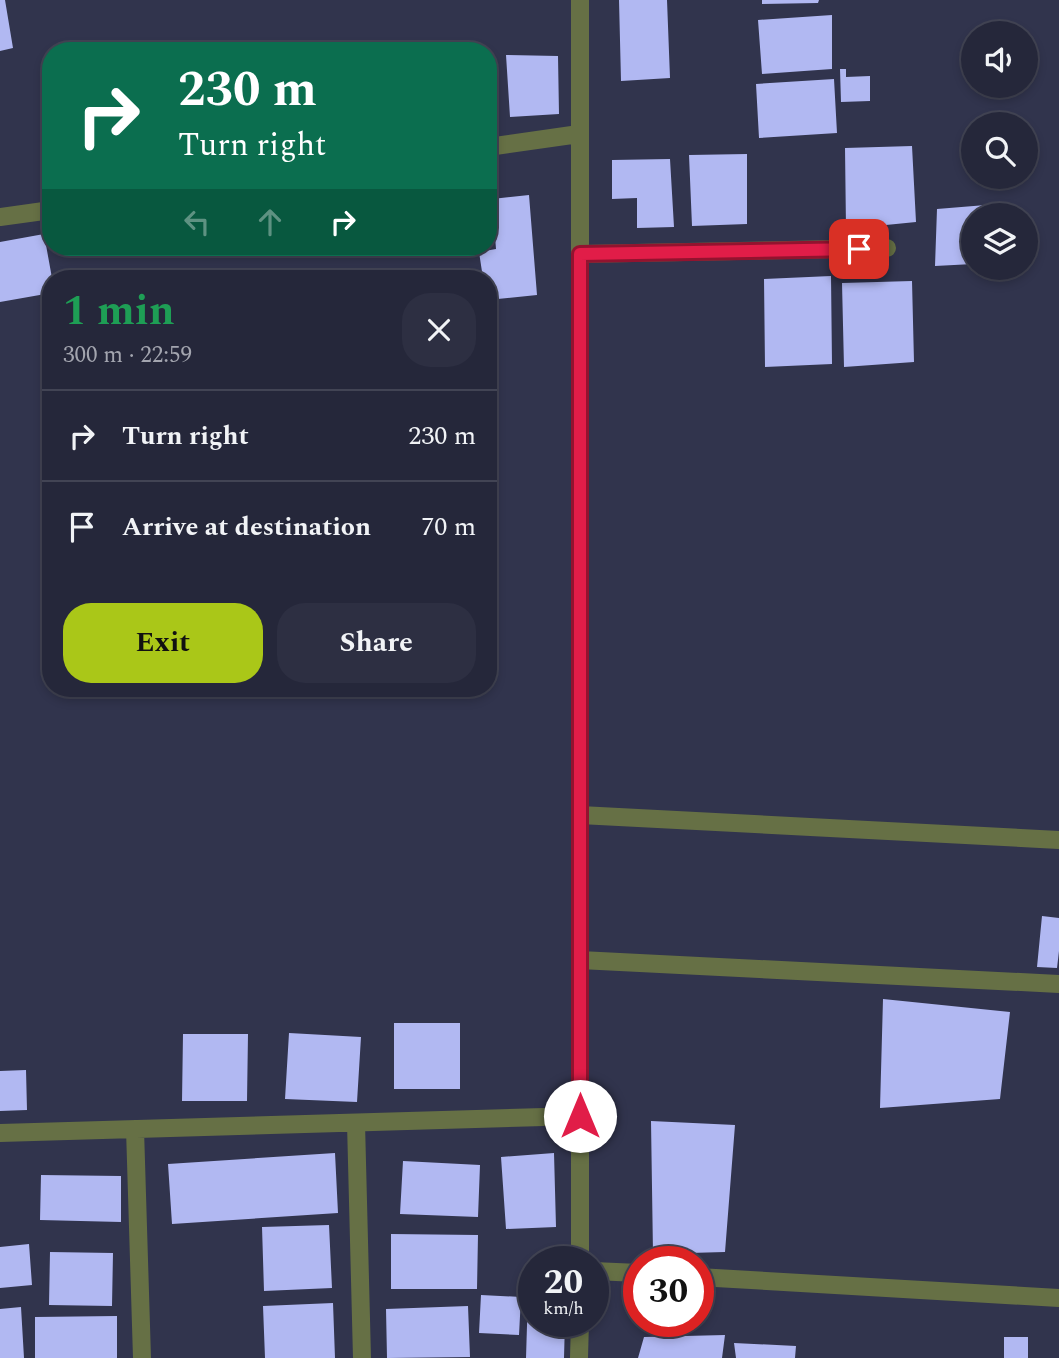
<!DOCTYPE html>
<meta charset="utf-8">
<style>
:root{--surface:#25273a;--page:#2d2f42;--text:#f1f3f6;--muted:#a3a5af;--line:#424454;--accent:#aac718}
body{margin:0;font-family:Spectral,serif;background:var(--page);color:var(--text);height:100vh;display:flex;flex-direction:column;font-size:26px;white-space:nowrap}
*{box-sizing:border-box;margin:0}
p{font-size:23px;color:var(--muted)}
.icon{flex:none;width:38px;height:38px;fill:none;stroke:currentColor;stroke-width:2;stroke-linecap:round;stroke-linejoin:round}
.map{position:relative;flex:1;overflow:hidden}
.side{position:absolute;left:42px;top:270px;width:455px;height:427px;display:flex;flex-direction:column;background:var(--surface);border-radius:28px;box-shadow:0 4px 10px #0003,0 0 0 2px var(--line)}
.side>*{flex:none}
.hud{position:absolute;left:42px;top:42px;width:455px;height:214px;border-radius:28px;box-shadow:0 4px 10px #0003,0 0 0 2px var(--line);background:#0b6e4f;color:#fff;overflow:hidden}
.controls{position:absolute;left:961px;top:21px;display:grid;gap:14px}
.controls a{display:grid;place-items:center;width:77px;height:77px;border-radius:50%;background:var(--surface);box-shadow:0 4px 10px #0003,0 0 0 2px var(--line);font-size:35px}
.speed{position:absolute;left:518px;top:1246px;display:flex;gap:14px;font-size:35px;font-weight:700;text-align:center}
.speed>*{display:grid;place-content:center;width:91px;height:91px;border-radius:50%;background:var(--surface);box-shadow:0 4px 10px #0003,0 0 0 2px var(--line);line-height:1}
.speed small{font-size:18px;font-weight:400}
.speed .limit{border:10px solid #d22;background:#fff;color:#111}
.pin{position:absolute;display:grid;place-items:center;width:60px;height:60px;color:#fff;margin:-30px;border-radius:14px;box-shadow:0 4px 10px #0006}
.me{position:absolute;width:77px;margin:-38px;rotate:0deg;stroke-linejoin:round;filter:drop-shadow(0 0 5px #0008)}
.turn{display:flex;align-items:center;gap:24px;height:147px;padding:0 21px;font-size:32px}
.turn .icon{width:91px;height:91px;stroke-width:2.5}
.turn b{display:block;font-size:49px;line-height:60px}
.lanes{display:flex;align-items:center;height:66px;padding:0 21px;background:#0003;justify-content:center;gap:35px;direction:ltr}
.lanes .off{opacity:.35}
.round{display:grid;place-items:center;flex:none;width:74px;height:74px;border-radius:28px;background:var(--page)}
.head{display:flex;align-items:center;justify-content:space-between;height:119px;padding:0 21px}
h1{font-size:42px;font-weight:700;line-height:52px;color:#1e9e55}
.primary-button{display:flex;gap:14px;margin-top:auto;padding:14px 21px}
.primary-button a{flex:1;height:80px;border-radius:28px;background:var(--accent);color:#111;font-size:28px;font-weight:700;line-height:80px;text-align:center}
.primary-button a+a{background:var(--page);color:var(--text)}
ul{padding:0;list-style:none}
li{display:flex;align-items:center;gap:21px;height:91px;padding:0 21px;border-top:2px solid var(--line)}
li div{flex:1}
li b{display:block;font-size:26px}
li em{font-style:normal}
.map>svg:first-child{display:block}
.building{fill:#b1b8f2}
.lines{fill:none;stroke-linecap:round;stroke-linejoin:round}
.minor{stroke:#667045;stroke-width:18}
.route-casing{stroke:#92132f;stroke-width:18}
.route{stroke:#e11d48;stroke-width:12}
</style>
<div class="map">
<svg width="1059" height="1358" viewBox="0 0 1059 1358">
<rect width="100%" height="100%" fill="#31344d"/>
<path class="building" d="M0,0h5l8,48 -13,3z
M619,0h48l3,78 -49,3z
M762,0h57l-1,3 -56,1z
M832,15v54l-70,5 -4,-54z
M506,55l52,1 1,58 -49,3z
M840,69h6v8l24,-1v25l-29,1z
M834,79l3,54 -78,5 -3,-54z
M912,146l4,76 -70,7 -1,-81z
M747,154v70l-55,2 -3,-71z
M670,159l4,68 -37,1v-30l-25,1v-39z
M529,195l8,100 -49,5v-22h-5l-4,-26 17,-3 -4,-50z
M998,204l-1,11h-24v49l-38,2 2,-57z
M44,234l8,44 -1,15 -51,9v-60z
M831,276l1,88 -67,3 -1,-88z
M912,281l2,81 -70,5 -2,-84z
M1042,916l17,2v33l-2,17 -20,-1z
M883,999l127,13 -10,87 -120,9z
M394,1023h66v66h-66z
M289,1033l72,4 -4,65 -72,-3z
M183,1034h65l-1,67h-65z
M26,1070l1,40 -27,1v-40z
M651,1121l84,4 -10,127 -72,2z
M335,1153l3,60 -166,11 -4,-60z
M554,1153l2,74 -50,2 -5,-72z
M403,1161l77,4 -2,52 -78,-3z
M41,1175l80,1v46l-81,-2z
M329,1225l3,63 -68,3 -2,-64z
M391,1234l87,1 -1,54h-86z
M29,1244l3,41 -32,3v-41z
M50,1252l63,1 -1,53 -63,-1z
M528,1293h6v28h31l-1,37h-38z
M481,1295l40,2 -2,38 -40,-2z
M333,1303l2,55h-70l-2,-52z
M468,1306l2,51 -83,1 -1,-49z
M21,1307l3,51h-24v-49z
M117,1316v42h-82v-41z
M725,1335l-3,23h-84l6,-21z
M1004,1337h24v21h-24z
M734,1343l62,3 -1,12h-59z"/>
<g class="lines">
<path class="minor" d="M580,0v1262
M488,147l91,-13
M0,217l51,-7
M580,254l307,-6
M580,815l479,25
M580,960l479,24
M356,1123l6,235
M135,1129l7,229
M0,1133l580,-17
M593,1271l46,2
M698,1277l361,21
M579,1358l1,-37"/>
</g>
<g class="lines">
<g class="route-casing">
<path id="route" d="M580,1116v-862l279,-5"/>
</g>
<use href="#route" class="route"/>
</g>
</svg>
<div class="controls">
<a><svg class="icon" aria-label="sound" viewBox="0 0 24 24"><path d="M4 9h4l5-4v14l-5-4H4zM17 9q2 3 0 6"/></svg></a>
<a><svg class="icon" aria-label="search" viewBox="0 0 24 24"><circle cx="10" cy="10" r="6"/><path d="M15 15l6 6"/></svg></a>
<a><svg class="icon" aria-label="layers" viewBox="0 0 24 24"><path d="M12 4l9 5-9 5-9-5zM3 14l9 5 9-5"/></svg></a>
</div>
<div class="speed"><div>20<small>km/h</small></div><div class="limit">30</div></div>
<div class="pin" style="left:859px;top:249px;background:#d93025"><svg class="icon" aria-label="arrive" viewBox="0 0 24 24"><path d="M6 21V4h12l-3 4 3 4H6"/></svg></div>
<svg class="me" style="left:580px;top:1116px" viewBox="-20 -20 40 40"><circle r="19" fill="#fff"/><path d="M0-13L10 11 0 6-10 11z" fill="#e11d48"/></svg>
<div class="hud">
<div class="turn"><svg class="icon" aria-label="right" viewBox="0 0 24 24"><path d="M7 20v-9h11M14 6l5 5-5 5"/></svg><div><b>230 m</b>Turn right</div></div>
<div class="lanes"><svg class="icon off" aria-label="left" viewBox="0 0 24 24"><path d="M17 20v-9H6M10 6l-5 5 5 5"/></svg><svg class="icon off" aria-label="ahead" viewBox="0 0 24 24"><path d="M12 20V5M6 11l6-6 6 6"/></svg><svg class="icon" aria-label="right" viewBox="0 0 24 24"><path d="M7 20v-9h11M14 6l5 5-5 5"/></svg></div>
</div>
<section class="side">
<div class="head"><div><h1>1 min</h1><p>300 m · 22:59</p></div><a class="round"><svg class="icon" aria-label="close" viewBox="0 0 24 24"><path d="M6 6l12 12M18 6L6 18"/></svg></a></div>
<ul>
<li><svg class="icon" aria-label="right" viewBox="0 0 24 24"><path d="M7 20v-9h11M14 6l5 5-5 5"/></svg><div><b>Turn right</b></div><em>230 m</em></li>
<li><svg class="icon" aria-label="arrive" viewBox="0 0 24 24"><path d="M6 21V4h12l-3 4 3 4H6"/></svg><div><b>Arrive at destination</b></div><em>70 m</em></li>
</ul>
<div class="primary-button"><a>Exit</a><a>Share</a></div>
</section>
</div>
